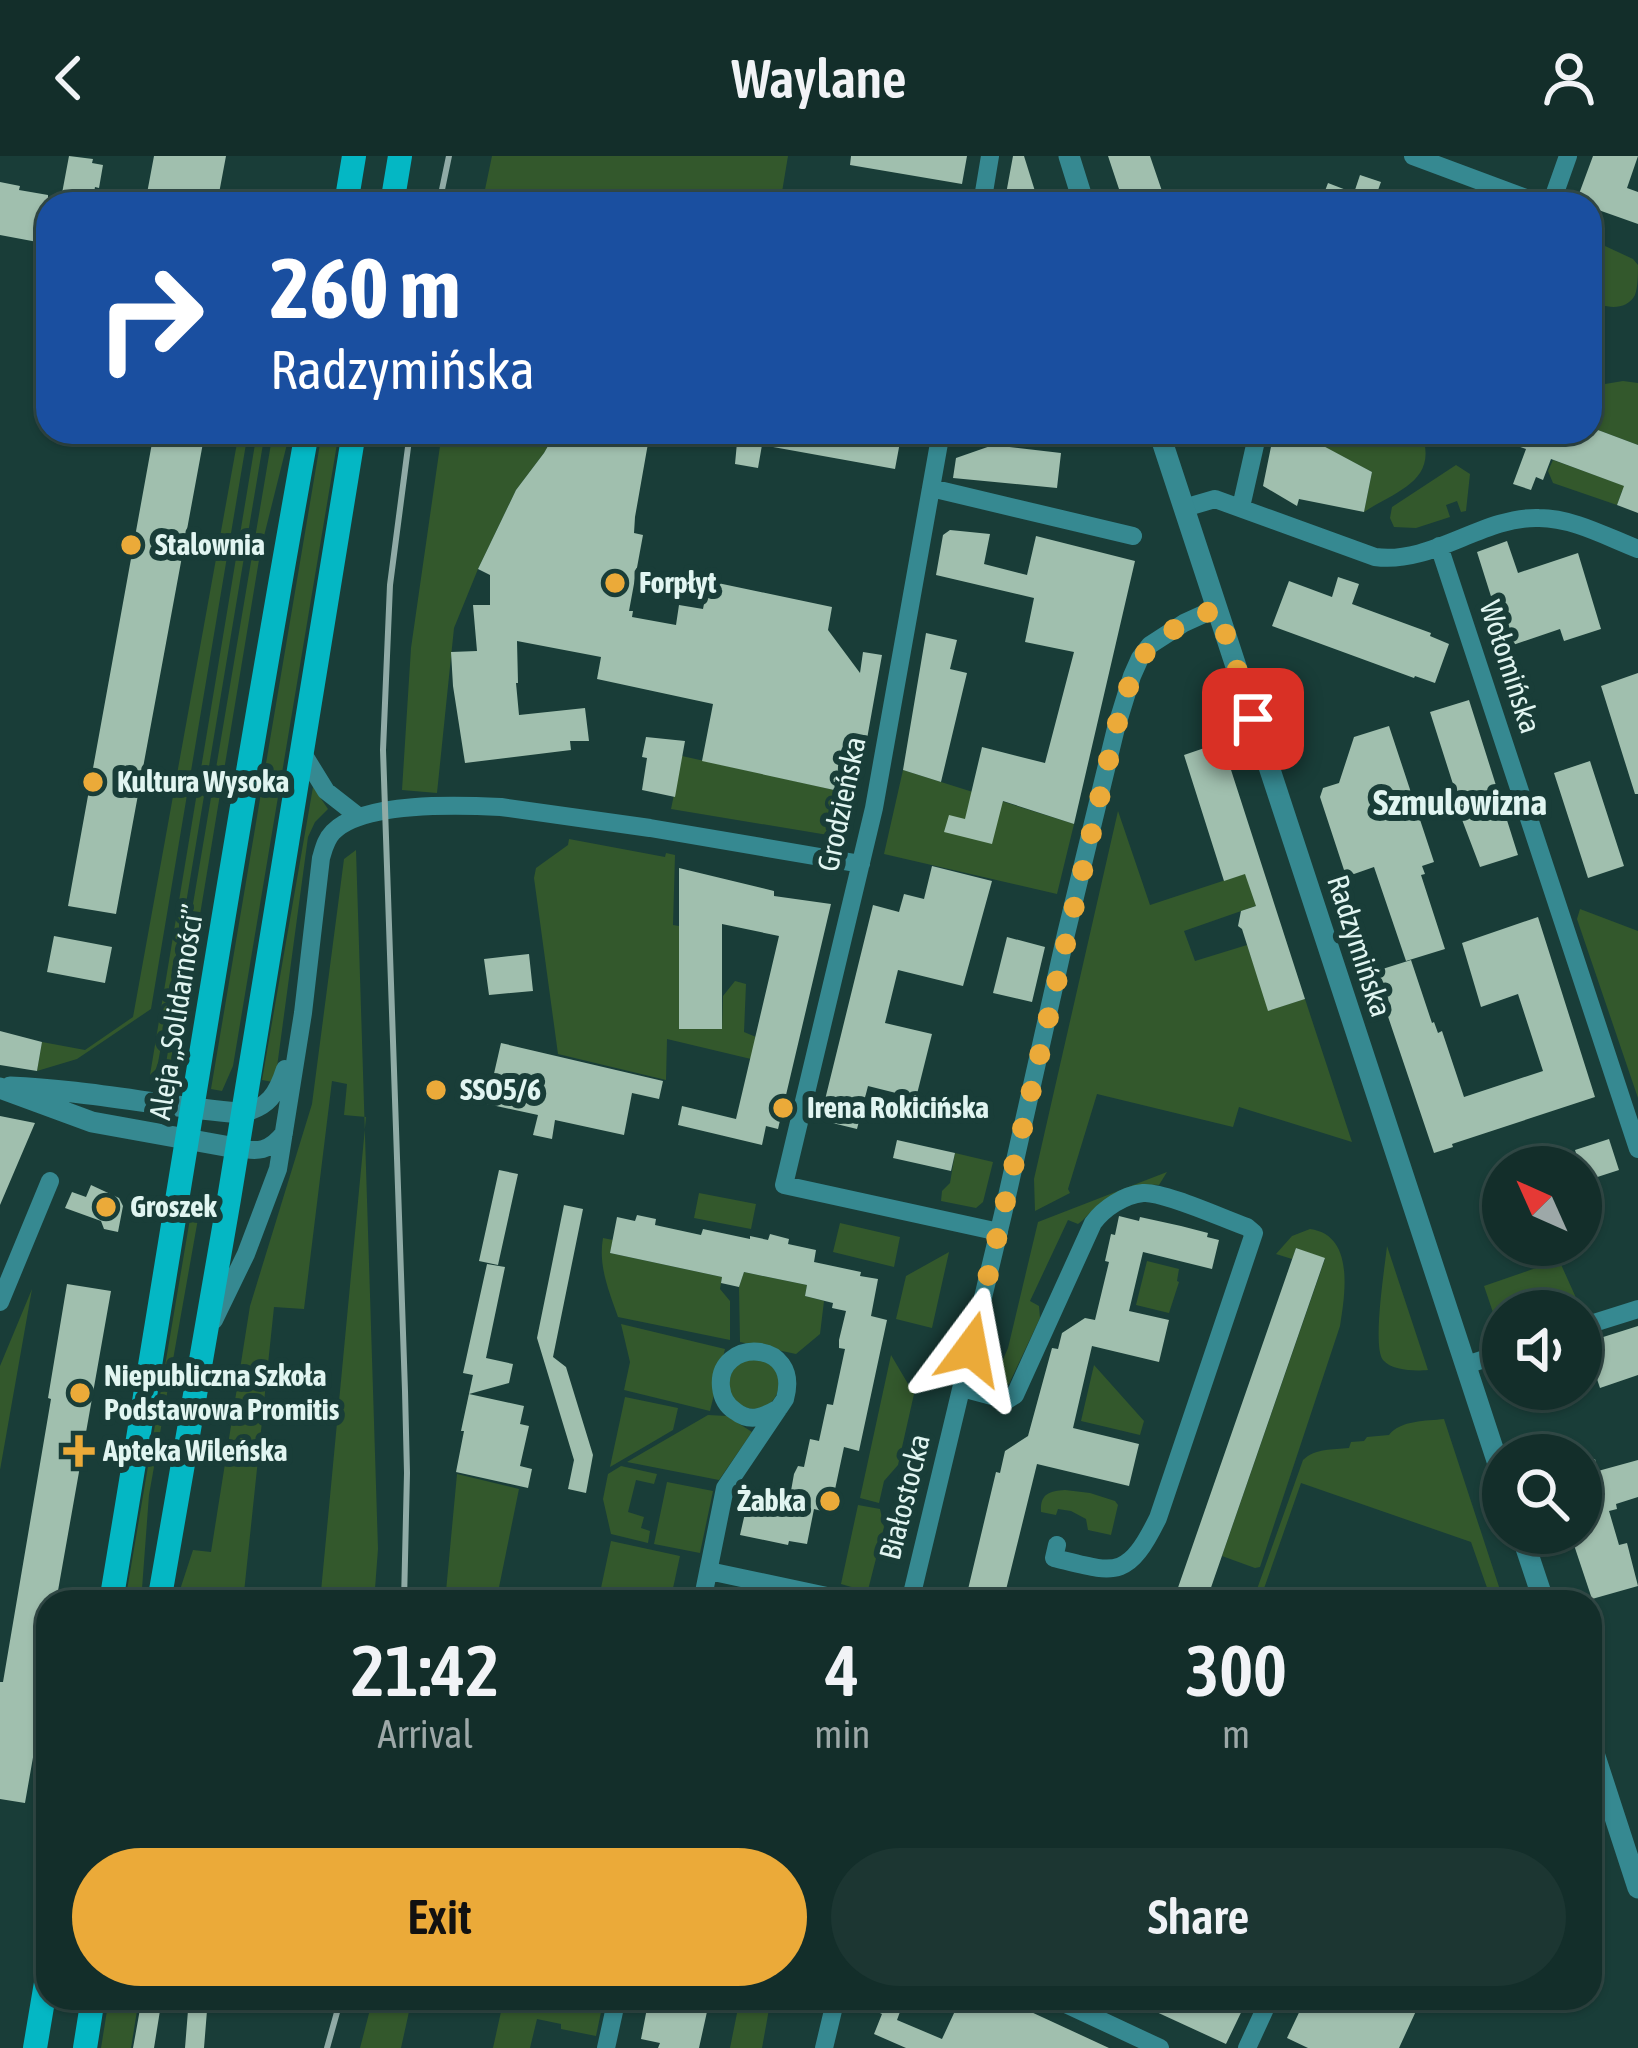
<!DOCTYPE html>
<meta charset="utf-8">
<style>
:root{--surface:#132e2a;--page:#1c3632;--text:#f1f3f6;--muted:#9da8a8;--line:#324a47;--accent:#ebaa39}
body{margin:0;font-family:"Asap Condensed",sans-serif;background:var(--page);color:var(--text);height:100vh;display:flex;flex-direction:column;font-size:45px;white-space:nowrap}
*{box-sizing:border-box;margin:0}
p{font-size:39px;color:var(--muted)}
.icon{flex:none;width:66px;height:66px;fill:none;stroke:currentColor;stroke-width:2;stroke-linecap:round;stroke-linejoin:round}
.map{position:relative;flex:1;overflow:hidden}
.sheet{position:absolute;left:36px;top:1434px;width:1566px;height:420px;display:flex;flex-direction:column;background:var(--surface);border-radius:36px;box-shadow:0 3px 9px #0004,0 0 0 3px var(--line)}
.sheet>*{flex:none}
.banner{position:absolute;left:36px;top:36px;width:1566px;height:252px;border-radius:36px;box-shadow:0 3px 9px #0004,0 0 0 3px var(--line);background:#1a4fa0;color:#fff;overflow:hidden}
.needle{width:78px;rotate:315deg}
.buttons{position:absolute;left:1482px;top:990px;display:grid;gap:24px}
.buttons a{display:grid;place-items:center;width:120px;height:120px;border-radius:50%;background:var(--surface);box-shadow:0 3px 9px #0004,0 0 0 3px var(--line);font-size:60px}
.pin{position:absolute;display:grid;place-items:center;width:102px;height:102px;color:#fff;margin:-51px;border-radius:24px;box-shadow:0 6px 18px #0006}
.me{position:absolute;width:132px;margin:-66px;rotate:13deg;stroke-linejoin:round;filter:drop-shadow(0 0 9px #0008)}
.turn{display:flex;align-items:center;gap:42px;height:252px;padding:0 36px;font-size:54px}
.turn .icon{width:156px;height:156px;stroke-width:2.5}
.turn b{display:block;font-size:84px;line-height:102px}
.eta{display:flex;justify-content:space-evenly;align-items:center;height:204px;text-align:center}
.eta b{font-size:72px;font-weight:600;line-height:84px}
.action{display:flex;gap:24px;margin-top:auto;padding:24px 36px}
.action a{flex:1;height:138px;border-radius:72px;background:var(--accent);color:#111;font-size:48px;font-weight:600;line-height:138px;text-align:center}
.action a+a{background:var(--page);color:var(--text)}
header{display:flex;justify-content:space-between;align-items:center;height:156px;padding:0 36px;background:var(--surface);font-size:54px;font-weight:600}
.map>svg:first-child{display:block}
.green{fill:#33582c}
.building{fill:#a0bfae}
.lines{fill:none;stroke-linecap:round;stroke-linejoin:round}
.minor{stroke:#368991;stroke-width:18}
.tertiary{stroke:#368991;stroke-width:21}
.secondary{stroke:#04b7c4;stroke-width:24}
.rail{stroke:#90aba6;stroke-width:6}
.route{stroke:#ebaa39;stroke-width:21;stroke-dasharray:0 37.8}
.poi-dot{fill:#ebaa39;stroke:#193d38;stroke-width:4.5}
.labels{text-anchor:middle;stroke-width:12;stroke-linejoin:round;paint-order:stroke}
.poi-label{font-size:30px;font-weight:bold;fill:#e1f5f1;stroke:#193d38;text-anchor:start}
.street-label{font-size:30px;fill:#e1f5f1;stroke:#193d38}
.quarter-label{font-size:36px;font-weight:bold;fill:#e1f5f1;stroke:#193d38}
</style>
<header><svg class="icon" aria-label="back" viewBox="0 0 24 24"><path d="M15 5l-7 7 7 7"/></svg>Waylane<svg class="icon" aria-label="person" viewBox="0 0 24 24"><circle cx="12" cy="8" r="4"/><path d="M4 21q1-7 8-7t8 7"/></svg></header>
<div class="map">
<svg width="1638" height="1892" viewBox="0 0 1638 1892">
<rect width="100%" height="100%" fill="#193d38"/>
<path class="green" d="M492,0h296l-8,48h-298z
M1590,83l43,20 5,6c0,9 0,22 -3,30 -9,17 -32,13 -45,5z
M1594,221l5,8 24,-4 15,2v62l-48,-18v-49z
M239,276h9l-97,577 -74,50 -40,12 5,-29 43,8 48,-33z
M257,276h8l-92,549 -16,87 -7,7z
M273,276h17l-29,116 -85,511 -11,22 -1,-6z
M322,276h17l-106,634 -11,25 -11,-2z
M442,276h114l-12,21 -28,37 -38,79 -24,59 -17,165 -35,-3 9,-142z
M1313,276h108c19,49 -25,59 -57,80l8,-40 -61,-32z
M1553,304l75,27 -6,4 -5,14 -64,-22 -5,-12z
M1456,309l14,9 -4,37 -5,1 -4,-11 -11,4 4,12 -34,11 -22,-1 -4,-9 2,-11z
M682,600l175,39 -6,29 -11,8 -12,3 -157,-26z
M903,614l171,54 -17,70 -173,-40z
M313,631l15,22 -13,13 -7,15 -31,230 -4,15 -11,-2z
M1118,655l32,94 112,-37 11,32 -89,31 11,30 52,-16 22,65 36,-11 47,143 -113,-35 -6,20 -136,-33 -29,95 2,4 -35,18 -1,-32z
M569,683l96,18 1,-4 9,2 -2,70 6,1v103h43l1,-33 12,-15 11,3 -2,48 12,5 -5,22 -84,-20 -1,41 -108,-26 -24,-176 2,-10 32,-23z
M356,694l22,699 -4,53h-54l46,-485 -22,-2 3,-31 -15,-3 -28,228 -30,-2 -31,295h-67l17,-52 18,2 39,-246 62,-202 32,-245z
M1580,753l58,22v167l-61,-179z
M955,997l38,9 -10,40 -7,6 -35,-7 1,-10 8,-8z
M1167,1016l-8,13c-22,-2 -50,9 -66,25 -5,4 -9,10 -15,14l-10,-4 -38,81 9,5 1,12 -31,66 -10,3 -7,-2 16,-37 30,-126z
M699,1037l57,11 -5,25 -57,-11z
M193,1045l8,1 -52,293 -8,107h-16z
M840,1067l60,14 -6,30 -61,-15z
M1310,1073c45,6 35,65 30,97l-80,241 -5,1 -33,-12 103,-297 -29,-11 -4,11 -16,-5 16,-18z
M603,1082l10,2 -3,13 112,24 -2,12 10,12v39l-112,-23c-9,-26 -20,-51 -15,-79z
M1387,1090l41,124c-13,1 -36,1 -45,-10 -11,-14 2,-94 4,-114z
M949,1096l-17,76 -36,-9 10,-43z
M1559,1104l18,40 -33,11h-41v14l-5,2 -14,-41z
M1147,1105l32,8 -2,12 2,1 -10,31 -33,-8z
M744,1116l63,13 -2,11 19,5 -4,33 -24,20 -56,-12 -1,-55z
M32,1133l-32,181v-104z
M621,1168l104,25 -15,62 -86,-21 6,-28z
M891,1199l23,39 -16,71 -14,16 -5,22 -19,-5z
M729 1228a25 25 0 1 1 50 0a25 25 0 1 1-50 0Z
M1094,1209l50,56 -4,14 -59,-14z
M625,1241l53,11 -5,22 -63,37z
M708,1259l19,1 25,16 -33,48 -92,-18z
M1444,1263l60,183h-12l-21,-60 -170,-59 -40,114 -5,-5 47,-132c13,-12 29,-10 46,-12l2,-6 13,-1 3,-4 22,-2c12,-15 37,-14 55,-16z
M621,1310l36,8 -3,10 -18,-4 -8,32 16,5 -3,11 9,3 -2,12 -37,-9 -8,-35 5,-25z
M457,1318l62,15 -23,113h-51z
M667,1326l46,9 -13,62 -46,-9z
M1065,1334l25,3 25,8 3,4 -7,30 -23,-5 -2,-11 -15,-8 -13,-2 -2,6 -15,-3c-1,-18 8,-21 24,-22z
M858,1349l22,4 4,18 -16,63 -3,1 -24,-7z
M611,1385l69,15 -10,46h-72z
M109,1842h30l-8,50h-30z
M373,1842h39l-11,50h-41z
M504,1842h46l-1,5 26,5 3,-10h26l-8,38 -35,-7v-5l-24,-5 -7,29h-37z
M740,1842h31l-9,50h-32z"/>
<path class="building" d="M69,0l24,3 -1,4 11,2 -4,23 -4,-1 -3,17h-32z
M154,0h72l-9,48h-72z
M851,0h116l-5,28 -112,-19z
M1013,0h11l15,48h-25l-3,-11 -5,1z
M1108,0h42l13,38 -29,10h-10z
M1593,0h45l-11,32 11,4v32l-48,-17v-3l-14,-2z
M1360,19l21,7 -7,19 4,3h-58l8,-21 26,10z
M0,26l20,4 -1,4 29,5v49l-48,-9z
M1590,271l48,18v68l-21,-8 7,-19 -73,-27 -8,21 -7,-3 -5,13 -18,-6 13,-35 -43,-15 107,-2z
M154,276h51l-89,482 -48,-8z
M556,276h94l-15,85 -1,16 9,2 -14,76h4l-1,6 44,8 3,-20 24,4 5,-26 5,-1 119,25 -4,23 32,43 3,-21 19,3 -25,140 -155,-34 11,-57 -116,-25 4,-22 -84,-16 1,42h-2l3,32 66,-7 4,33h-19l1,9 -106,13 -12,-77 -2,-34 26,-1 -4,-46h17v-30l-12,-6 38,-79 28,-37z
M738,276h107l55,10 -5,27 -133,-24 -4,23 -23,-4z
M1274,276h39l3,10 56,30 -8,40 -65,-13 -2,7 -34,-20z
M999,287l2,3 60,7 -4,35 -104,-10 3,-20z
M950,374l40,4 -6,30 43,11 9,-39 99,25 -61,263 -71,-23 -11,43 -48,-12 5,-17 16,4 17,-72 63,16 29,-111 -49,-10 9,-44 -98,-23 7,-40z
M1507,385l11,32 60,-20 23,76 -37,12 -4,-12 -53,18 -30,-95z
M1338,421l21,7 -7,20 79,29 -1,3 19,8 -14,39 -20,-7 -1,2 -142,-52 17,-45 43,16z
M926,477l31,7 -7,29 17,4 -26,109 -38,-12z
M1638,517v121h-3l-34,-108z
M1469,544l49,155 -38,12 -19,-50 -1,-11 -30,-94z
M1389,570l45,136 -12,4 3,8 -4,1 24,74 -39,12 -32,-94 -20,7 -10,-4 -24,-73 3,-9 16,-5 15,-46z
M646,581l39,4 -10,56 -33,-7 5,-32 -5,-1z
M1222,586l83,257 -37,12 -26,-82 -4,-3 3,-15 15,-5 -11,-32 -21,7 -40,-126z
M1590,605l34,105 -36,12 -34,-105z
M932,710l60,15 -29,105 -65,-16 -13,53 47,11 -16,64 -48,-12 -11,43 -37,-9 53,-215 26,7 5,-18 20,5z
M679,712l95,23v5l57,8 -53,225 -12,-3 -4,19 -84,-20 4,-19 54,13 43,-183 -57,-12v105h-43z
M1538,761l57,180 -143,47 1,3 -19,6 -61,-181 38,-12 21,63 2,-1 4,11 4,-2 22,66 79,-26 -25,-77 -37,13 -19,-64z
M54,780l58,11 -7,36 -58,-11z
M1007,781l38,10 -13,55 -39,-9z
M529,798l4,37 -44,4 -5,-36z
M0,875l42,11 -5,29 -37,-6z
M501,887l162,38 -4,18 -27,-6 -8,42 -69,-15 -3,19 -19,-4 5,-20 -51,-11z
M0,960l35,7 -35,82z
M1609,983l10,31 -34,11 -10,-31z
M897,984l58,13 -4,18 -58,-13z
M499,1014l19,4 -20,91 -19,-4z
M91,1029l28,13 4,8 -5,26 -14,-3 -3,-8 -36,-13 7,-16 14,5z
M564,1049l19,4 -30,148 13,10 27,88 -7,38 -18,-4 6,-29 -37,-122z
M637,1059l19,4 -1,6 46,10 2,-6 47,10v-3l18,4 2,-6 19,5 -1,5 28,6 -2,12 47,10 -1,4 18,3 -7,37 16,4 -28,131 -15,-4 -14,66 -16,-4 -7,35 -18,-3 -1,4 -48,-10 8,-35 28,6 2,-6 11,2 5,-28 4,-8 6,1 6,-28 9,2 8,-37 6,1 12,-56 -6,-1v-8l7,-29 -14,-3 1,-5 -28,-7 2,-11 -63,-13 -5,15 -18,-4 1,-6 -112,-24 7,-36 18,4z
M1119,1060l20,5 1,-4 41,9 27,7 -1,4 12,3 -7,29 -69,-17 -14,59 40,9 -10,42 -67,-16 -19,82 66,16 -10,42 -92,-22 -34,138h-38l31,-130 4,1 5,-22 23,-15 24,-88 6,1 4,-16 23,-15 10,2 14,-58 -4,-1 6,-27 4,1z
M1296,1092l29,10 -119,344h-33z
M487,1108l18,3 -19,91 27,6 -4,19 -40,11 55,12 -4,18 9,2 -9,40 12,3 -4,19 -72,-16 8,-41h-3l12,-56 -10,-2z
M67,1128l44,7 -55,311h-8v47l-7,39 4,1 -20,114 -25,-4v-117h3l48,-283 -3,-1z
M1638,1170v49l-38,13 -7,-21 -12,4v-27z
M1595,1303l3,12 40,-11v37l-22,7 1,5 -8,2 10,34 8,-2 11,43 -46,13 -22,-66h11v-70z
M142,1842h20l-8,50h-21z
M189,1842h19l-4,50h-19z
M649,1842h61l-11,50h-41l2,-5 -19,-4z
M849,1842h56l-8,22 45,19 19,-41h40l108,50h-203l-32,-14 8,-20z
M1126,1842h122l-22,46z
M1328,1842h94l-23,50h-91l-21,-10 17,-36 23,11z"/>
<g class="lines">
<path class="minor" d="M1413,0l129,48
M982,48l8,-48
M1551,48l17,-48
M941,276l-67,376 -90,377 215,47
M931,332l202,48
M1241,351l17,-75
M1184,352l31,-9 160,58c57,8 108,-41 164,-39 34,0 68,19 99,31
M1439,390l199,603
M302,596l24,39 32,25
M242,957c26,-5 35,-19 43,-44
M236,992c22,4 33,4 48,-15
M0,1146l50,-121
M214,1164l32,-66 32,-85 25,-156 18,-155c3,-10 5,-19 12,-26 30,-31 127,-27 168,-25l149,21 211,36
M1581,1171l57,-18
M1466,1209l37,-12
M962,1232l45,12 8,-5 78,-172c11,-15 31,-28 50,-30 20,-2 81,26 104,34l7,6 -96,285c-31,63 -43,55 -104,40l3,-13
M709,1415l146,31
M702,1446l23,-114 60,-89c17,-61 -69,-61 -64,-12 1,10 6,19 14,24 15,12 29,6 44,-3
M910,1446l93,-388 63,-280 50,-206 16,-52 8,-18 10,-13 34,-22 33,-15
M1053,1842l107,50
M606,1892l11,-50
M824,1892l12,-50
M1247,1892l23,-50"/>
<path class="tertiary" d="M1069,0l15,48
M1159,276l344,1047
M10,931c78,3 154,20 232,26
M0,932l92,34 144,26
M1521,1377l23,69
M1590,1585l48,147"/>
<path class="secondary" d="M346,48l8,-48
M392,48l8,-48
M111,1446c65,-390 126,-781 196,-1170
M159,1446l70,-403 125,-767
M35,1892l13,-77
M85,1892l8,-50"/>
<path class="rail" d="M439,48l10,-48
M404,1446l3,-129 -2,-82 -22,-641 7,-165 20,-153
M327,1892l14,-50"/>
</g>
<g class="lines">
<path class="route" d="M971,1193l145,-621c23,-78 24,-85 101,-120l36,111"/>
</g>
<g class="poi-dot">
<circle cx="131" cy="389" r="12"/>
<circle cx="615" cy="427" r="12"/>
<circle cx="93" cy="626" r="12"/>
<circle cx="436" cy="934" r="12"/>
<circle cx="783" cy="952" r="12"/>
<circle cx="106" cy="1051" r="12"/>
<circle cx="80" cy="1237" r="12"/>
<path d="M73 1277h12v12h12v12h-12v12h-12v-12h-12v-12h12z"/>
<circle cx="830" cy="1345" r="12"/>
</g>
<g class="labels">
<g class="poi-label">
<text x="155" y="399">Stalownia</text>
<text x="639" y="437">Forpłyt</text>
<text x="117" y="636">Kultura Wysoka</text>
<text x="460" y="944">SSO5/6</text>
<text x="807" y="962">Irena Rokicińska</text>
<text x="130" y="1061">Groszek</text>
<text x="104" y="1230">Niepubliczna Szkoła<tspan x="104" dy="34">Podstawowa Promitis</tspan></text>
<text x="103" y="1305">Apteka Wileńska</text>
<text x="806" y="1355" text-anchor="end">Żabka</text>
</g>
<g class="street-label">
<text transform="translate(1510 511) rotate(72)" y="10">Wołomińska</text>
<text transform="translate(842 648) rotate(-78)" y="10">Grodzieńska</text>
<text transform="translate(1359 790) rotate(72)" y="10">Radzymińska</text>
<text transform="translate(177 856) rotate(-81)" y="10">Aleja „Solidarności”</text>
<text transform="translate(905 1341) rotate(-76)" y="10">Białostocka</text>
</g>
<g class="quarter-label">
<text x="1460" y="659">Szmulowizna</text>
</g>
</g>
</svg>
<div class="buttons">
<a><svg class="needle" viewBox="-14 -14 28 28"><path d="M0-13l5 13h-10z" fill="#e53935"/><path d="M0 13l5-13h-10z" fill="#9da8a8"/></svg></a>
<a><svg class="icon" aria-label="sound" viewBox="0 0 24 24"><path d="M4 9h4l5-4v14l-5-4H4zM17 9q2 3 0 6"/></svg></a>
<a><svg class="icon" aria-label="search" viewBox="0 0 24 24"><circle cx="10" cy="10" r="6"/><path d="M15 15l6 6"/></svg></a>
</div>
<div class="pin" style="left:1253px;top:563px;background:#d93025"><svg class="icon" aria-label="arrive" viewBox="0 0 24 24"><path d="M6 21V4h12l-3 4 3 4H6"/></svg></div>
<svg class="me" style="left:971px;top:1193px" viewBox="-20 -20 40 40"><path d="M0-17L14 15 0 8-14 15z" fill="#ebaa39" stroke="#fff" stroke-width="4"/></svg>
<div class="banner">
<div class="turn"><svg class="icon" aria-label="right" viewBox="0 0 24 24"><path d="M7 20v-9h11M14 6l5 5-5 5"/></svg><div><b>260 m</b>Radzymińska</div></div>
</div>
<section class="sheet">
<div class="eta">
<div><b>21:42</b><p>Arrival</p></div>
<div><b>4</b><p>min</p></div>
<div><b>300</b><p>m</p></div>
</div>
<div class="action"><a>Exit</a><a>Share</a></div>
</section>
</div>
